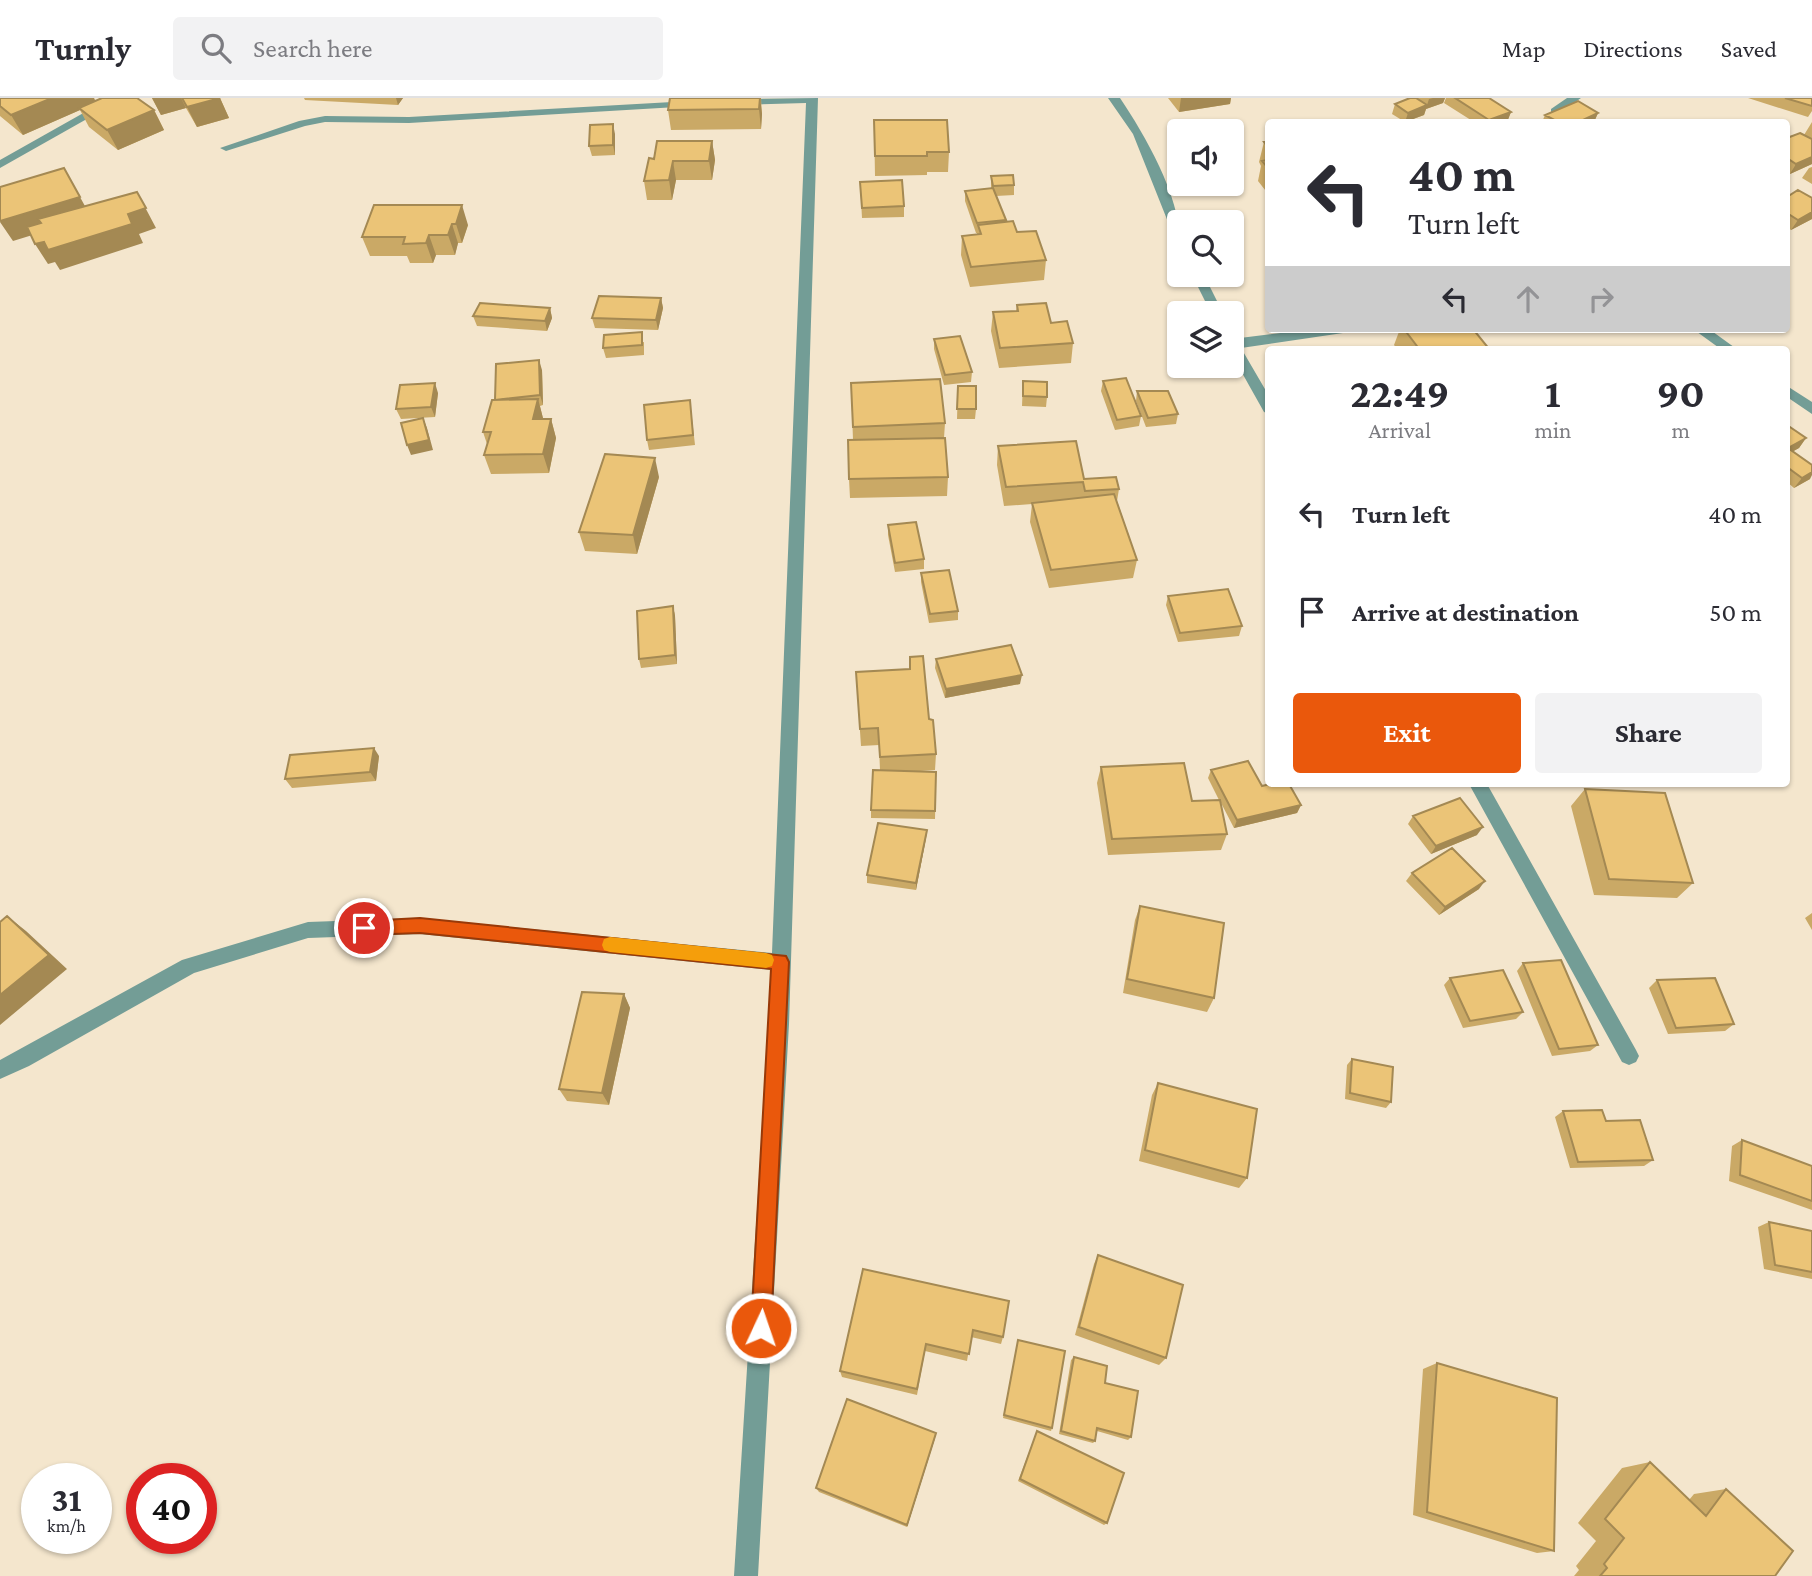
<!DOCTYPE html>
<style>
:root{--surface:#fff;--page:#f2f2f3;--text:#2b2b33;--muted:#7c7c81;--line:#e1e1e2;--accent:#ea580c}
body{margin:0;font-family:"Crimson Pro",serif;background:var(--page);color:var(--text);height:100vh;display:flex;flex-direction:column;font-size:26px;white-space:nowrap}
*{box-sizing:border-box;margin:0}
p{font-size:23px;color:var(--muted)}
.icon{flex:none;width:38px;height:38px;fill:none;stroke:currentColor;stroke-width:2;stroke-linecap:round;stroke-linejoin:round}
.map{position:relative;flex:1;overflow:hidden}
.drawer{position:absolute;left:1265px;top:248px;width:525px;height:441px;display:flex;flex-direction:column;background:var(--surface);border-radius:7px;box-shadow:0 2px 5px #0004}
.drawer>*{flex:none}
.hud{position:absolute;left:1265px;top:21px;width:525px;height:214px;border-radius:7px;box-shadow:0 2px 5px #0004;background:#fff;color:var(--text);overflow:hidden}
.tools{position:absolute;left:1167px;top:21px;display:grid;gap:14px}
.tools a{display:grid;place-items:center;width:77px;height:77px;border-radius:7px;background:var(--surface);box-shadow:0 2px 5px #0004;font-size:35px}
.speed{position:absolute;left:21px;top:1365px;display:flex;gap:14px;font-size:35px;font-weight:700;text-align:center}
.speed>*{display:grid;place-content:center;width:91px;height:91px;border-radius:50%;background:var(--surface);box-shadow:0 2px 5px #0004;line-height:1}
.speed small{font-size:18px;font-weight:400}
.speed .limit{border:10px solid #d22;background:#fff;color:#111}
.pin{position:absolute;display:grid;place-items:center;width:60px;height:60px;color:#fff;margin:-30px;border:4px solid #fff;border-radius:50%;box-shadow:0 2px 7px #0007}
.me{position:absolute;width:77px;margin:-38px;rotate:3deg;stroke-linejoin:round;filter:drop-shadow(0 0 5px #0008)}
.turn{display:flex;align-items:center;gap:24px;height:147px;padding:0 28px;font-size:32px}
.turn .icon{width:91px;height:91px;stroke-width:2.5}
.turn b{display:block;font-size:49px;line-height:60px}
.lanes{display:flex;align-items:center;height:66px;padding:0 28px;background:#0003;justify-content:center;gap:35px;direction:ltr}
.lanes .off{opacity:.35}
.eta{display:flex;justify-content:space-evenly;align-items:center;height:119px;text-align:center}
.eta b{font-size:42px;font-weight:700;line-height:49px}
.primary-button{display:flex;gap:14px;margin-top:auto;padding:14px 28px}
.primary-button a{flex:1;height:80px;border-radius:7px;background:var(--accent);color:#fff;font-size:28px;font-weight:700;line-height:80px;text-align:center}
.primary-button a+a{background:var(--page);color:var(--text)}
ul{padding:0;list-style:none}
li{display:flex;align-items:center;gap:21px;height:98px;padding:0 28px}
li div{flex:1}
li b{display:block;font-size:26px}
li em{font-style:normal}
header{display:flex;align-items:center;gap:42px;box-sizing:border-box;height:98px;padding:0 35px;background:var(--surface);border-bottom:2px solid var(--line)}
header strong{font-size:33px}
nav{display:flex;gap:38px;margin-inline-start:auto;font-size:24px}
.search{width:490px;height:63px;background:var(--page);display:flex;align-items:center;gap:18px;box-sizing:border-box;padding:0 24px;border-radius:7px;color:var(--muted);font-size:26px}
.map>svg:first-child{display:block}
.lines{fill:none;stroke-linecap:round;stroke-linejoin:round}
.minor{fill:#739d96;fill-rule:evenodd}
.wall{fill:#caa966}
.shaded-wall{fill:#a48953}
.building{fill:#ebc477;stroke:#a48953;stroke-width:2}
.route{fill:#ea580c;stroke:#983908;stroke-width:2}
.slow{fill:#f59e0b}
</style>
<header>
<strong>Turnly</strong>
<div class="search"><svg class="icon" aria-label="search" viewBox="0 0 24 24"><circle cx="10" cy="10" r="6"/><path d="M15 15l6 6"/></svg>Search here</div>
<nav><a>Map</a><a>Directions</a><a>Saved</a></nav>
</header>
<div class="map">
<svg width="1812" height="1478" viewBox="0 0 1812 1478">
<rect width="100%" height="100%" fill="#f4e6cd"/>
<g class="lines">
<path class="minor" d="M110,0h14l-124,70v-8z
M818,0l-29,926 -31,552h-24l38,-606 -352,-36 -112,4 -114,35 -165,93 -29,13v-19l182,-100 126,-38 112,-4 352,35 34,-850 -67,2 -6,-3 6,-3z
M1108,0h12c25,37 60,98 60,143l-6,-4 -41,-103z
M1567,0h14l-22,15h-8v-4z
M690,3l4,1v4l-285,17 -84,-1 -20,4 -79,25 -6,-3 79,-27 26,-5 84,1z
M1192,177h12l19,38h-12z
M1314,231h36l-7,4 -102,15 28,48v18l-5,-2 -32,-57v-16z
M1693,231h16l29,21h-16z
M1787,288l25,16v12l-25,-17z
M1469,686h18l149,266 3,6 -3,6 -7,3 -7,-3z"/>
</g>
<path class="wall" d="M0,0h94l1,3 59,9 10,20 -46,20 -29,-23 -9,-17 -57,25 -23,-19z
M152,0h68l9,20 -32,9 -11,-19 -25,7z
M304,0h99l-5,7 -93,-5z
M670,0h91l1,16 -1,15 -90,1 -3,-20z
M1168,0h63l-1,6 -51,8z
M1410,0h35l-2,5 -17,6 -2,6 -19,7 -13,-8 3,-10z
M1446,0h43l22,14 -4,10h-33l-30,-19z
M1748,0h64v13l-4,6z
M1598,15l-4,9h-52l3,-7z
M874,22l75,32 -1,20h-21v3l-52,1z
M1812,24v42l-22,10 -3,-2v-34l17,-3z
M615,36v21l-23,1 -3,-10z
M712,43l3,19 -3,20h-36l-4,20h-25l-3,-19 10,-22z
M1264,44h5v53l-11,-14 3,-15 -2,-4z
M1812,69v17l-10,-6 7,-10z
M991,78l23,9v10l-18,1 9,26 41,38 -2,20 -74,7 -9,-32 1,-19 15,-2v-1h-1l-11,-32v-10l26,-3z
M860,84l44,24v11l-42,1z
M1787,99l25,1v21l-21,11 -4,-3z
M374,107l94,20 -6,18h-4l-3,12h-19l-3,8h-23l-3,-7h-37l-8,-19z
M661,200l2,10 -5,22 -63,-2 -3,-10z
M1017,207l34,18 22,20 -2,20 -72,5 -8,-37 2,-19 23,-1z
M550,210l2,10 -5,13 -70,-5 -4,-10z
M1400,231h73l17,21h-92l-4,-5z
M934,241l38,33 -1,10 -27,3 -10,-36z
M644,244v13l-38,3 -3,-10z
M542,272l1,35 -3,1 3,13h8l5,19 -7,35 -58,1 -7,-19 3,-11 -4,-12 12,-32z
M1023,283l24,16 -1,10 -24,-1z
M1103,283l38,35 -2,10 -24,4 -14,-39z
M851,285l94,40 -1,15 4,39 -1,19 -97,2 -1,-19 4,-39z
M958,288l18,23 -1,10h-18z
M1137,293l41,23 -2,10 -30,3 -10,-26z
M438,295l-3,24 -34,2 -5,-10z
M690,302l5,45 -46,5 -2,-10z
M1787,327l19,13 -7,10 -6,3 17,28 -16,9 -7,-6z
M998,348l86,33 35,10 -2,12 20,59 -4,18 -84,10 -19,-66 2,-18 -28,2 -7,-41z
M659,379l-22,77 -52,-3 -6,-19z
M888,427l36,34v10l-29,3 -7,-37z
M921,475l37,38v9l-29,3 -8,-41z
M1168,498l74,30 -3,10 -61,6 -12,-37z
M673,508l2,10 2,48 -36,4 -2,-9z
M936,561l84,25 -75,14 -10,-30z
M856,574l73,47 7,35 -1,16 -15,1 16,1 -1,47 -64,-1v-8l9,-40 -1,-25 -18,1z
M379,658l-3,25 -84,7 -7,-9z
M1101,669l91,34 27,-1 -11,-22 3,-8 51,16 39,19 -4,8 -63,15 -14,-27 7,33 -6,16 -113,5 -11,-72z
M1585,691l108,94 -16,15 -83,-3 -23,-89z
M1413,718l64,19 -46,19 -23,-30z
M927,732l-1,8 -10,52 -49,-7v-8z
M1412,775l67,16 -40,26 -33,-34z
M1140,808l74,92 -7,14 -84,-19 12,-73z
M1812,815v17l-7,-12z
M1523,865l75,82 -8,6 -38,5 -35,-85z
M1450,880l73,34 -7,7 -53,9 -19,-43z
M1657,882l77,44 -9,7 -57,3 -19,-46z
M624,896l6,14 -21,97 -42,-4 -8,-12z
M1352,961l39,43 -5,6 -41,-9 2,-34z
M1158,985l89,95 -8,10 -100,-27 13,-66z
M1563,1013l43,10 47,39 -9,6 -74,2 -15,-51z
M1742,1042l70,26v44l-83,-29 3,-35z
M1769,1124l43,9v48l-48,-10 -6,-42z
M1098,1157l68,103 -7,7 -84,-30 19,-71z
M863,1171l140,68 -2,7 -30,-7 -4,24 -42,-10 -8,44 -75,-18 -2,-6z
M1018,1242l34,88 -1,3 -48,-13z
M1074,1259l31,26 26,54 -3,3 -31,-9 -2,10 -2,2 -34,-9 12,-74z
M1437,1265l117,188 -17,2 -124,-38 10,-146z
M1037,1333l70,92 -3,2 -86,-44z
M935,1340l-28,89 -88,-35 -3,-4z
M1650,1364l39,38 5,-6 32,-5 49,87h-201l5,-6 -3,-4 20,-25 -18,-18 44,-55z"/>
<path class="shaded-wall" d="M52,0h42l2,5 -17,5 1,2 -57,25 -12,-20z
M152,0h29l5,10 -25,7z
M220,0l9,20 -32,9 -10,-20z
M396,0h7l-5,7z
M760,0l2,16 -1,15 -2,-20z
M1181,0h50l-1,6 -51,8z
M1433,0h12l-2,5 -17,6 -2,6 -19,7 3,-9 19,-8 2,-6z
M154,12l10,20 -46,20 -11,-20z
M1511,14l-4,10h-19l1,-2z
M1598,15l-4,9h-12l1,-2z
M613,26l2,10v21l-2,-10z
M712,43l3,19 -3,20 -3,-19z
M1812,59v7l-22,10 6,-10z
M673,63l3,19 -4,20 -3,-20z
M64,70l27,49 -78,24 -13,-19z
M137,94l19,36 -17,6 4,9 -83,27 -5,-8 -7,2 -13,-20 93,-30z
M462,107l6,20 -6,18 -6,-19z
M1812,114v7l-21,11 7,-10z
M452,126l6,19 -3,12 -7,-20z
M429,137l7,20 -3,8 -7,-20z
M661,200l2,10 -5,22 -2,-10z
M550,210l2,10 -5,13 -2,-10z
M539,262l3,10 1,35 -3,-10z
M435,285l3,10 -3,24 -4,-10z
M538,301l5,19 -10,1z
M423,320l4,10 6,22 -22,5 -4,-10z
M551,321l5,19 -7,35 -6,-19z
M1806,340l-7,10 -12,7 1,-7z
M655,360l4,19 -22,77 -4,-19z
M1812,374v3l-2,4 -16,9 8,-10z
M673,508l2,10 2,48 -2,-9z
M1022,577l-2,9 -75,14 1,-9z
M374,650l5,8 -3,25 -6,-9z
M1301,707l-4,8 -63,15 3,-8z
M1483,729l-6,8 -46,19 5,-8z
M927,732l-1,8 -10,52v-7z
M1485,783l-6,8 -40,26 6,-8z
M7,818l19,15 41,38 -67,56v-30z
M624,896l6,14 -21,97 -7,-12z
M936,1335l-1,5 -28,89v-2z"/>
<path class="building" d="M0,0h52l-41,17 -11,-9z
M102,0h35l17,12 -47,20 -28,-22z
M182,0h38l-33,9z
M670,0h90l-1,11 -91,1z
M1410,0h6l11,7 -19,8 -13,-9z
M1455,0h34l22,14 -22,8z
M1785,0h27v8z
M1578,3l20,12 -15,7 5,2h-30l-13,-7z
M874,22h73l2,32h-22v4h-52z
M613,26v21l-24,1 1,-21z
M1800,35l12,6v18l-16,7 -9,-6v-20z
M657,43h55l-3,20h-36l-4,19 -25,1 5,-23 5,1z
M1264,44h5v7z
M1269,62v9l-7,-8z
M64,70l16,29 -80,24v-34z
M1013,77l1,10 -21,1 -2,-10z
M902,82l2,26 -42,2 -2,-26z
M993,90l13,32 -29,3 -12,-32z
M1798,92l14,8v14l-14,8 -11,-7v-16z
M137,94l9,16 -18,6 4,10 -84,26 -4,-8 -9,2 -8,-17 14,-4 -3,-4z
M374,107h88l-6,19h-4l-4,11h-19l-3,8 -23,1 2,-7h-43z
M1013,123l4,11 19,-1 10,29 -75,7 -9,-31 19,-2 -3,-9z
M599,198l62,2 -5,22 -64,-2z
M480,205l70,5 -5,13 -72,-5z
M1046,205l5,20 16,-2 6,22 -73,5 -7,-36 25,-1 -1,-6z
M1404,231h69l17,21h-70z
M642,234v13l-39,3 1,-13z
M960,238l12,36 -27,3 -11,-36z
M539,262l1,35 -45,5 1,-36z
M1126,280l15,38 -24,4 -14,-39z
M940,281l5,44 -92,4 -2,-44z
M1023,283l24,1v15l-24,-1z
M435,285l-4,24 -35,2 4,-24z
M958,288h18v23h-19z
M1137,293h31l10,23 -30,4z
M538,301l-5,20h18l-8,35 -59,1 7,-23h-8l9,-32z
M690,302l3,35 -46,5 -3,-35z
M423,320l6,22 -22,5 -6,-22z
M1787,327l19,13 -18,10 24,17v7l-10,6 -15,-11z
M945,340l3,39 -99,2 -1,-39z
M1076,343l8,38 32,-2 3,12 -34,2 -2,-9 -77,5 -8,-41z
M605,356l50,4 -22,77 -54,-3z
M1114,396l23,66 -86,10 -19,-67z
M916,424l8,37 -29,4 -7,-38z
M949,472l9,41 -28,3 -9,-41z
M1228,491l14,37 -62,7 -12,-37z
M673,508l2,49 -36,4 -2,-48z
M1011,547l11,30 -76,14 -10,-30z
M923,558l6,63 4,1 3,34 -56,3 -2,-29 -18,1 -4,-57 54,-3v-12z
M374,650l-4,24 -85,7 5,-24z
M1248,663l14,25 8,-2h19l12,21 -64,15 -26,-50z
M1184,665l8,38 28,-1 7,34 -115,5 -11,-72z
M873,672l63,2 -1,39 -64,-1z
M1585,691l80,4 28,90 -84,-4z
M1460,700l23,29 -47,19 -23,-30z
M878,725l49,7 -11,53 -49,-8z
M1452,750l33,33 -40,26 -33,-34z
M1140,808l84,17 -10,75 -87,-19z
M7,818l42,39 -49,40v-73z
M1561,862l37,85 -39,4 -36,-86z
M1503,872l20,42 -53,9 -20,-43z
M1715,880l19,46 -58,4 -19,-48z
M582,894l42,2 -22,99 -43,-4z
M1352,961l41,8 -2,35 -41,-9z
M1158,985l99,26 -10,69 -102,-28z
M1602,1012l4,11 34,-1 13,40 -75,2 -15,-51z
M1742,1042l70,26v35l-72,-26z
M1769,1124l43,9v41l-37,-7z
M1098,1157l85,30 -17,73 -87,-31z
M863,1171l146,32 -6,36 -30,-7 -4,24 -43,-10 -9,45 -77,-18z
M1018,1242l47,11 -13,77 -48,-13z
M1074,1259l33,9 -2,17 33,8 -7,46 -34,-9 -2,13 -34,-10z
M1437,1265l120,35 -3,153 -127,-39z
M847,1301l89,34 -29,92 -91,-37z
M1037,1333l87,42 -17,50 -87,-44z
M1650,1364l56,54 20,-27 67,62 -18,25h-175l7,-8 -3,-4 20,-26 -19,-19z"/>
<path class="route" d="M420,820l366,38 3,6 -18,366 -3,7 -7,3 -7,-3 -3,-7 20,-359 -351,-36 -56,2 -6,-2 -2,-5 2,-5 6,-2z"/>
<path class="slow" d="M610,839l156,16 6,2 2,5 -2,6 -6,2 -156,-16 -6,-2 -2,-5 2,-6z"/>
</svg>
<div class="tools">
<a><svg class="icon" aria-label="sound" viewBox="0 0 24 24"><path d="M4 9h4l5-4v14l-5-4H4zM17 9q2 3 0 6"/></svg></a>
<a><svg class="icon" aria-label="search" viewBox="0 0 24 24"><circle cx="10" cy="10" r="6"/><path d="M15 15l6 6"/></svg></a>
<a><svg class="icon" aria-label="layers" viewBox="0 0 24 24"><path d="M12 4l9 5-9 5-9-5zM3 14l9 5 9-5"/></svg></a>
</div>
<div class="speed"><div>31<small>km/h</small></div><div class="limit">40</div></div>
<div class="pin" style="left:364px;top:830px;background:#d93025"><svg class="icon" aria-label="arrive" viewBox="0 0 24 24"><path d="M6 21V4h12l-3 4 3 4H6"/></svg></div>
<svg class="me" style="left:761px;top:1230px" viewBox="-20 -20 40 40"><circle r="17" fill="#ea580c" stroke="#fff" stroke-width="3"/><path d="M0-11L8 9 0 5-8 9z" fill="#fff"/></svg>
<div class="hud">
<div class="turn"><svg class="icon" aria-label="left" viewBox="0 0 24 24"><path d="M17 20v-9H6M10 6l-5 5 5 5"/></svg><div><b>40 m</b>Turn left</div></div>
<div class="lanes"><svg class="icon" aria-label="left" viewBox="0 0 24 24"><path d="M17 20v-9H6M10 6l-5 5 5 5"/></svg><svg class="icon off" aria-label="ahead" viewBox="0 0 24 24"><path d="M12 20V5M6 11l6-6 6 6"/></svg><svg class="icon off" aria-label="right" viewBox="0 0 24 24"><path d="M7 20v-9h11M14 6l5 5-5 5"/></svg></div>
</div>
<section class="drawer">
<div class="eta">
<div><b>22:49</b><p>Arrival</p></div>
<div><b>1</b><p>min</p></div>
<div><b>90</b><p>m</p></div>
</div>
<ul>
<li><svg class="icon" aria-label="left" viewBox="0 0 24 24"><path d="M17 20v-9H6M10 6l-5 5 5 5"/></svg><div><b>Turn left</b></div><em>40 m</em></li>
<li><svg class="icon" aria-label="arrive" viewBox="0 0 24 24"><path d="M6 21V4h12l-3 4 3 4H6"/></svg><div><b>Arrive at destination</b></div><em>50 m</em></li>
</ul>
<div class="primary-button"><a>Exit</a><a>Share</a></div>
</section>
</div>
